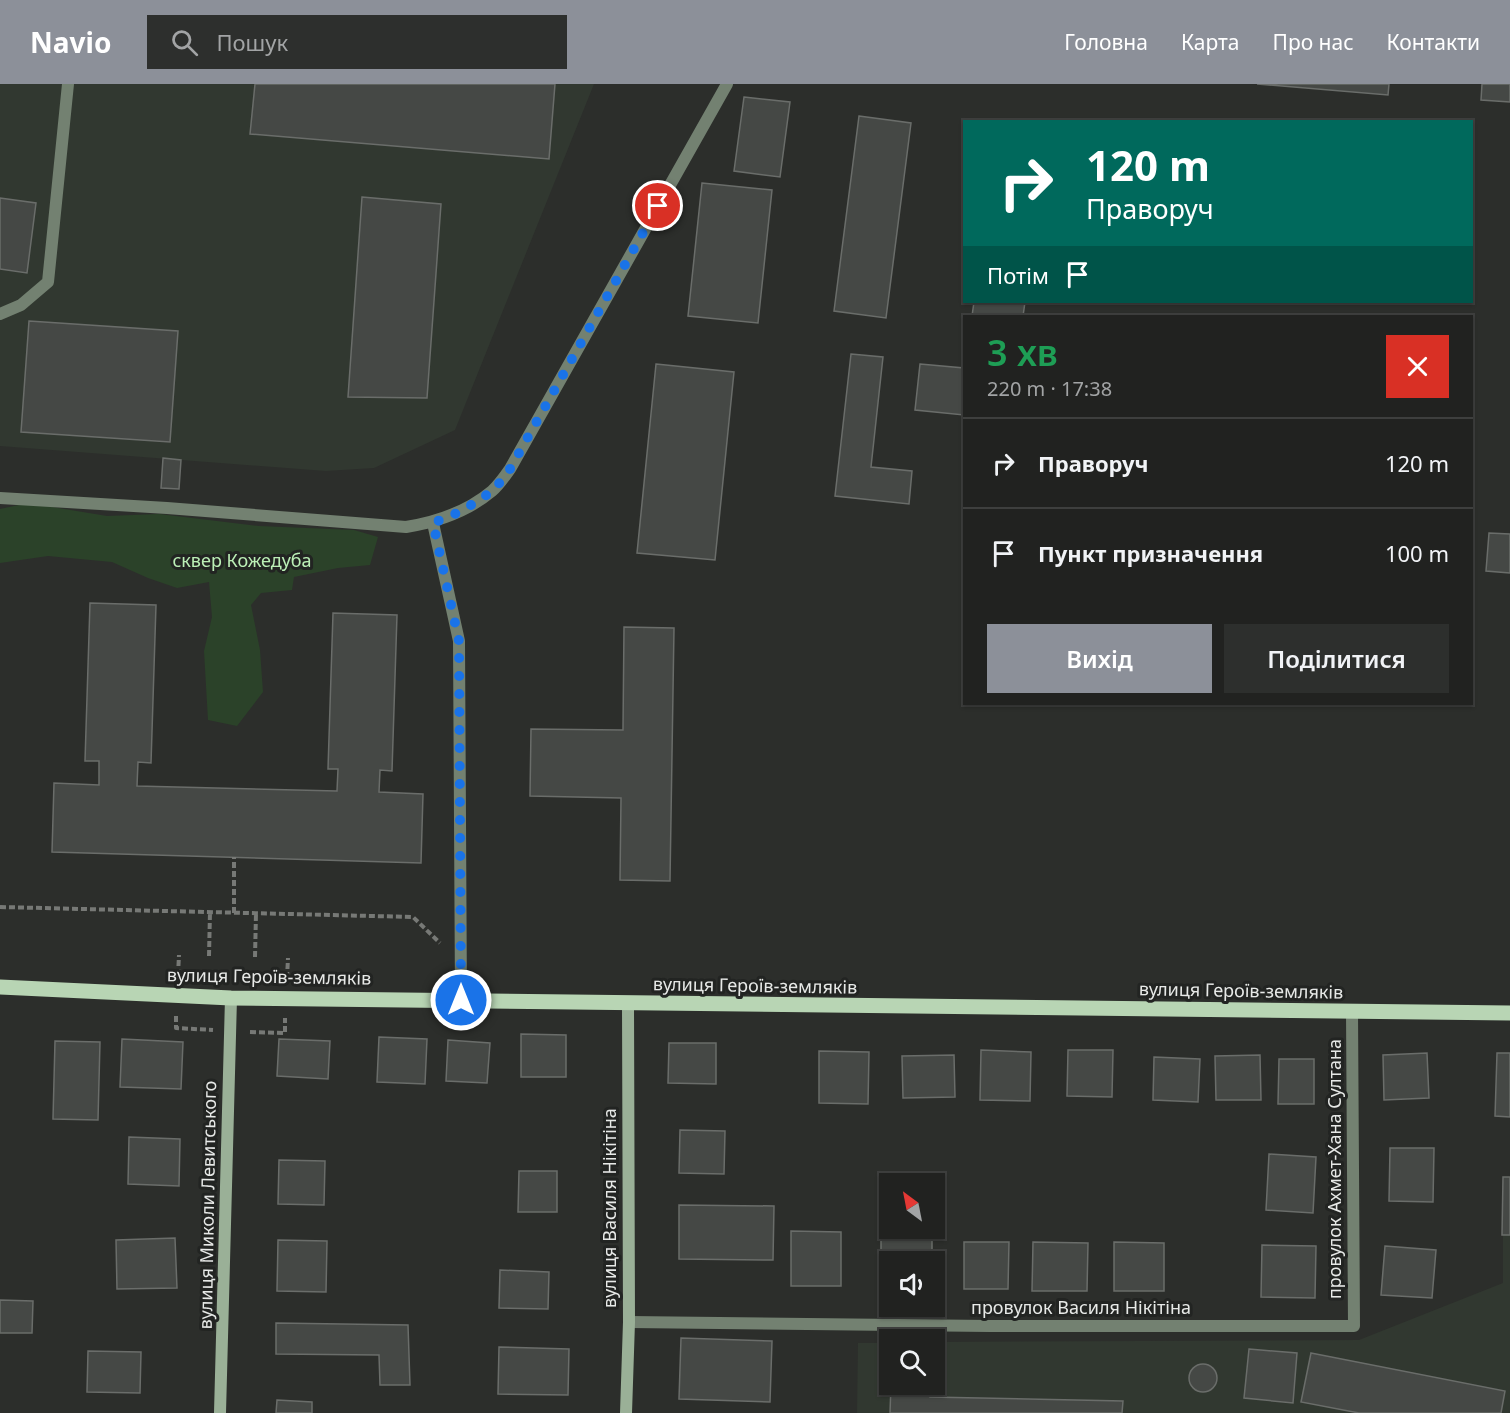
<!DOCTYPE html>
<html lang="uk">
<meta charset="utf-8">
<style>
:root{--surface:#212220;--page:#2d2f2d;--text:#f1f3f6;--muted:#a2a4a5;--line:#3e3f3e;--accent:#8c9099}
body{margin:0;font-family:"Noto Sans",sans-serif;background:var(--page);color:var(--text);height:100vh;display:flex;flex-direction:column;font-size:22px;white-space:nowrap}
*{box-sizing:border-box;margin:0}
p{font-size:20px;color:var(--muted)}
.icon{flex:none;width:33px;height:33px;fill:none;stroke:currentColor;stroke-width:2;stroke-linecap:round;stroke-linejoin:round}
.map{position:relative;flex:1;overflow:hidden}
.side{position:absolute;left:963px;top:231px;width:510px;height:390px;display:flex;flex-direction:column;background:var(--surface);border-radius:0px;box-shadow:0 2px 4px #0004,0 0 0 2px var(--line)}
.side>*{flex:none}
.guide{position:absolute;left:963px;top:36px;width:510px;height:183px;border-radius:0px;box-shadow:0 2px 4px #0004,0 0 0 2px var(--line);background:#00695c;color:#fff;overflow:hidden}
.needle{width:39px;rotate:328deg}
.controls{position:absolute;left:879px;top:1089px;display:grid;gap:12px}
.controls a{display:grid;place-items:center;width:66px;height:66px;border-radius:0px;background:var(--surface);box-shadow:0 2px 4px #0004,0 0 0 2px var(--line);font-size:30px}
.pin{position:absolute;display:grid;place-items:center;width:51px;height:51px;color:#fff;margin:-26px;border:3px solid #fff;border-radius:50%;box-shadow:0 2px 6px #0007}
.me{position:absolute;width:66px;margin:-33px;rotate:0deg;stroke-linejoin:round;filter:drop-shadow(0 0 4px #0008)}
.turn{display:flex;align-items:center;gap:21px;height:126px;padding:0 24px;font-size:27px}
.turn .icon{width:78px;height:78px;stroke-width:2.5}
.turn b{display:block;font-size:42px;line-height:51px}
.then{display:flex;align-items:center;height:57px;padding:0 24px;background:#0003;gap:12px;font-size:22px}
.round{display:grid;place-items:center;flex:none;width:63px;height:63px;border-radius:0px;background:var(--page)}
.head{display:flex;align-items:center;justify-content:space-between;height:102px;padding:0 24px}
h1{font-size:36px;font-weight:600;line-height:45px;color:#1e9e55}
.button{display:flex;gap:12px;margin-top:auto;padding:12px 24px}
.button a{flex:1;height:69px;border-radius:0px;background:var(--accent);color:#fff;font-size:24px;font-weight:600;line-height:69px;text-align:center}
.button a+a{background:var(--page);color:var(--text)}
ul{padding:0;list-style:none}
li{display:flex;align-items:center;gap:18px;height:90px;padding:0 24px;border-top:2px solid var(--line)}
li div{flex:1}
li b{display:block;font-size:22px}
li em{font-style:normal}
header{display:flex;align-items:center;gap:36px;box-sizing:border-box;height:84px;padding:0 30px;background:var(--accent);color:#fff}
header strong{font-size:28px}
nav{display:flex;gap:33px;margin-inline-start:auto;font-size:21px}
.search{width:420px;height:54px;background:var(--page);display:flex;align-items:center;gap:15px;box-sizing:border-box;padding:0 21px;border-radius:0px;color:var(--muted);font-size:22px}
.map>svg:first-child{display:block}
.built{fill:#313830}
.green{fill:#2b4229}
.building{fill:#454845;stroke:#6a6d6a;stroke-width:1.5}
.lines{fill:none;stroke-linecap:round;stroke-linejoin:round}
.path{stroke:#777976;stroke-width:4;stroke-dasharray:6 3;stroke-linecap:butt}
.lane{stroke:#738171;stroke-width:12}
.street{stroke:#738171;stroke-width:12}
.secondary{stroke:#9ab097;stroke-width:12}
.primary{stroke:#b8d5b4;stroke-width:15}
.route{stroke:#1a73e8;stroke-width:10;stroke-dasharray:0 18}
.labels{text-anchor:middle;stroke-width:6;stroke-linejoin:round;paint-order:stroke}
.park-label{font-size:18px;fill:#bbefb6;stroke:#222422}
.street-label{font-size:18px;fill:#e7e9e7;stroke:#222422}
</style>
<header>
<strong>Navio</strong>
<div class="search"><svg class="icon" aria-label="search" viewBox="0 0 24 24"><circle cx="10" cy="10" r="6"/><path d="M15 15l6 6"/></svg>Пошук</div>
<nav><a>Головна</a><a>Карта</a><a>Про нас</a><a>Контакти</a></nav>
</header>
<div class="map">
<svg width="1510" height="1329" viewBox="0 0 1510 1329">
<rect width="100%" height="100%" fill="#2c2e2b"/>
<path class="built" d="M0,0h594l-139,346 -81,38 -48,3 -326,-25z
M1503,1093h7v236h-653l1,-70h31l1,41h44l1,-42 424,-2 144,-57z"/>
<path class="green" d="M28,419l79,13 52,-2 100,12 95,4 24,7 -8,28 -32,3 -44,9 -2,13 -31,3 -10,12 9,45 3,42 -26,34 -29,-6 -4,-69 8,-34 -3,-35 -32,6 -29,-10 -36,-16 -64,-6 -48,7v-54z"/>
<path class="building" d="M255,0h300l-6,75 -299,-25z
M1257,0h132l-1,11z
M1482,0h28v18l-29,-2z
M744,13l46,5 -10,75 -46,-6z
M859,32l52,7 -25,195 -52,-7z
M702,99l70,7 -14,133 -70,-7z
M362,113l79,7 -14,194 -79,-1z
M0,114l36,5 -9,70 -27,-4z
M974,218h51l-2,14h-51z
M29,237l149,10 -8,111 -149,-10z
M851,270l32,3 -12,110 41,4 -3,33 -74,-8z
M656,280l78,8 -19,188 -78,-7z
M920,280l44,4v47l-49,-5z
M163,374l18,2 -2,29 -18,-1z
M1489,449l21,1v39l-24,-2z
M90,519l66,2 -5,158 -13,-1 -1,24 200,5 1,-22h-10l5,-156 64,2 -5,156 -12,-1 -1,22 44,2 -2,69 -369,-11 2,-69 45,2v-24h-14z
M624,543l50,1 -4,253 -50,-1 1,-82 -91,-2 1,-67 92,1z
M521,950l45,1v42h-45z
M379,953l48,2 -2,45 -48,-2z
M122,955l61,3 -2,47 -61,-2z
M279,955l51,2 -2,38 -51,-3z
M448,956l42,3 -3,40 -41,-2z
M55,957l45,1 -2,78 -45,-1z
M669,959h47v41l-48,-1z
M981,966l50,2 -1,49 -50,-1z
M1068,966h45l-1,47 -45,-1z
M819,967l50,1 -1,52 -49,-1z
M1427,969l2,45 -45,2 -1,-45z
M1497,969h13v64l-15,-1z
M954,971l1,42 -52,1 -1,-42z
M1260,971l1,45h-45l-1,-44z
M1154,973l46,2 -2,43 -45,-2z
M1279,975h35v45h-36z
M680,1046l45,1 -1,43 -45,-1z
M129,1053l51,2 -1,47 -51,-2z
M1390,1064h44l-1,54 -44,-1z
M1269,1070l47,3 -3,56 -47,-3z
M279,1076l46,1 -1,44 -46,-1z
M519,1087h38v41h-39z
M1503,1093h7v58h-8z
M679,1121l95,1 -1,54 -94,-1z
M791,1147l50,1v54h-50z
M881,1151h51v27h-42v27h-9z
M175,1154l2,50 -60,1 -1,-49z
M278,1156l49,1 -1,51 -49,-1z
M964,1158h45l-1,47h-44z
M1033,1158l55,1 -1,48h-55z
M1114,1158l50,1v48h-50z
M1262,1161l54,1 -1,52 -54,-1z
M1385,1162l51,4 -4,48 -51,-3z
M500,1186l49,2 -1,37 -49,-1z
M0,1216l33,1 -1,32h-32z
M276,1239l132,2 2,60h-30l-1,-30 -103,-1z
M681,1254l91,3 -2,61 -91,-3z
M499,1263l70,2 -1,46 -70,-1z
M1249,1265l48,4 -4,50 -49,-5z
M88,1267l53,1 -1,41 -53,-1z
M1311,1269l194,38 -4,22h-142l-58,-11z
M1189 1294a14 14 0 1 1 28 0a14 14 0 1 1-28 0Z
M891,1300h39v13l193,4 -1,12h-232z
M277,1316l35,2v11h-36z"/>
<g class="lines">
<path class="path" d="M0,823l413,10 27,26
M234,829v-56
M209,872l1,-44
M255,873l1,-44
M178,891l1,-20
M287,894l1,-20
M176,932v12l37,2
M250,948l35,1v-15"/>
<path class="lane" d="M0,230l21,-9 27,-23 20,-198
M0,414l167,10 239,19c31,-5 61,-15 86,-36 7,-6 13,-15 18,-22l217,-385
M433,439l26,118 2,359"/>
<path class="street" d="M629,1238l360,4h365l-2,-314"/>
<path class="secondary" d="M220,1329l11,-415
M626,1329l3,-91 -1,-318"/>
<path class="primary" d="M0,903l231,11 1279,15"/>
</g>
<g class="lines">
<path class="route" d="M461,916l-2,-359 -26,-118 29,-12 32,-21 16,-21 148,-263"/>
</g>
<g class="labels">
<g class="park-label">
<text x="242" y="483">сквер Кожедуба</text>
</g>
<g class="street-label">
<text transform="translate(269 893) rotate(1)" y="6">вулиця Героїв-земляків</text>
<text transform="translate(755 902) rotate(1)" y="6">вулиця Героїв-земляків</text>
<text transform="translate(1241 907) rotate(1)" y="6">вулиця Героїв-земляків</text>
<text transform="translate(1335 1085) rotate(-90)" y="6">провулок Ахмет-Хана Султана</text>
<text transform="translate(208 1121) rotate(-89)" y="6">вулиця Миколи Левитського</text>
<text transform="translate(610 1124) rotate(-90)" y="6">вулиця Василя Нікітіна</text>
<text x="1081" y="1230">провулок Василя Нікітіна</text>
</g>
</g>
</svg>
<div class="controls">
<a><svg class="needle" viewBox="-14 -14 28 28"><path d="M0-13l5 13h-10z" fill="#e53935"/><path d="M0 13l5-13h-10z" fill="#a2a4a5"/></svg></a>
<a><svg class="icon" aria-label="sound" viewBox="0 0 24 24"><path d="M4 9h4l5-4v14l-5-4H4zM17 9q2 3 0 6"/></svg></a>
<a><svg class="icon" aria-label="search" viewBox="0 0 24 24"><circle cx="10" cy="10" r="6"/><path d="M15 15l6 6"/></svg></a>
</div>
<div class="pin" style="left:658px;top:122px;background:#d93025"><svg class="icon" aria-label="arrive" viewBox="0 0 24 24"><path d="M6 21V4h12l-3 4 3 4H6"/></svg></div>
<svg class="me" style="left:461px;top:916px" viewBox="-20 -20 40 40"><circle r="17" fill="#1a73e8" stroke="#fff" stroke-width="3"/><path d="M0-11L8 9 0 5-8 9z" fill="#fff"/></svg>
<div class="guide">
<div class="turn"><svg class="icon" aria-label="right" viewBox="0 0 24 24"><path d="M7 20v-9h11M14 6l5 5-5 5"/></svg><div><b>120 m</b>Праворуч</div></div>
<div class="then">Потім<svg class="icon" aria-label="arrive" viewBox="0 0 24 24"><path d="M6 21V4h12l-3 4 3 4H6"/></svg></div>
</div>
<section class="side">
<div class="head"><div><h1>3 хв</h1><p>220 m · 17:38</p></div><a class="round" style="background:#d93025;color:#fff"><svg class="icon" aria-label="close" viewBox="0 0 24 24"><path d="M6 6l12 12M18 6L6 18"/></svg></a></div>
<ul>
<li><svg class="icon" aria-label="right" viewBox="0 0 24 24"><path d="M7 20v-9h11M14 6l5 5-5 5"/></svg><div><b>Праворуч</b></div><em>120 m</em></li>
<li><svg class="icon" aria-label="arrive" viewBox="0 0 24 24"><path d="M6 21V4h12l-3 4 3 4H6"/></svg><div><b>Пункт призначення</b></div><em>100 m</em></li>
</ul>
<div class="button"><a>Вихід</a><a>Поділитися</a></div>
</section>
</div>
